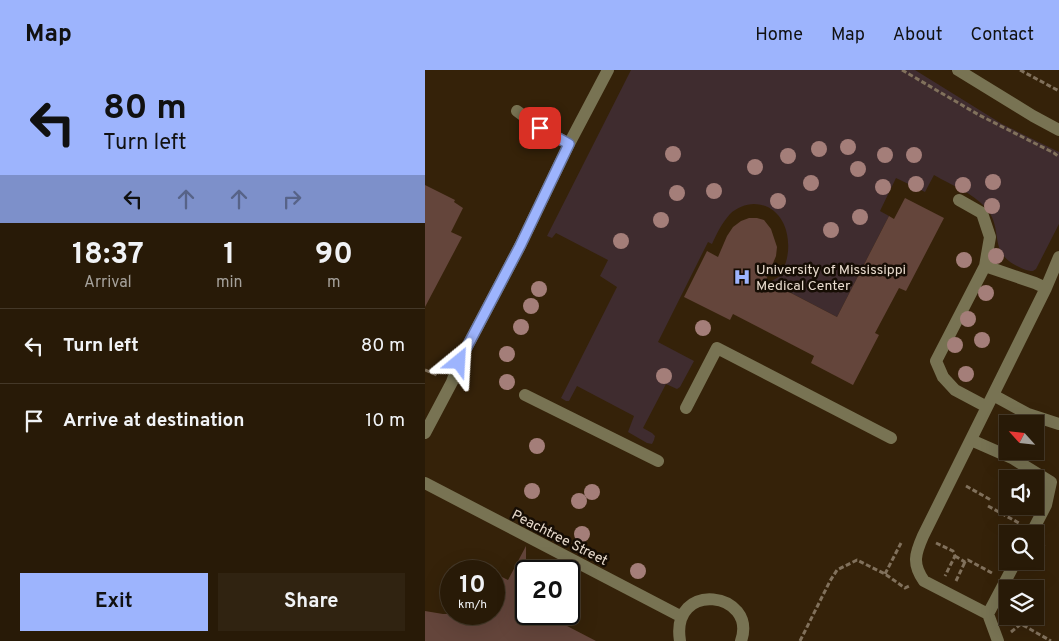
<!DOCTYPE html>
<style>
:root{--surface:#281a07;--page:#302311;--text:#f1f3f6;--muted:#a5a19b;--line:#443828;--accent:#9db4fd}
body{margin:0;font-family:Overpass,sans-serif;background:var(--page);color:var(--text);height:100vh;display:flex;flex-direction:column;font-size:19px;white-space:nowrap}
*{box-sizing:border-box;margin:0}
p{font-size:16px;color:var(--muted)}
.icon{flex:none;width:28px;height:28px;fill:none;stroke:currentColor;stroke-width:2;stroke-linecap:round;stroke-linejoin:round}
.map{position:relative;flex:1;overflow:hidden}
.drawer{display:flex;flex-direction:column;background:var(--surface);width:425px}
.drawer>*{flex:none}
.banner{background:#9db4fd;color:#111;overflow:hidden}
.needle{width:32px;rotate:297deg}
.fabs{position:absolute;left:574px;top:345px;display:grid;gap:10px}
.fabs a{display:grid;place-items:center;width:45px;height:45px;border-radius:0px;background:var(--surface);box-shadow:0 5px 20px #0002,0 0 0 1px var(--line);font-size:25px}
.speed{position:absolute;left:15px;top:490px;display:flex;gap:10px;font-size:25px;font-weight:700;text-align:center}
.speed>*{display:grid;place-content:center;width:65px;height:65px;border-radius:50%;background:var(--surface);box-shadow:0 5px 20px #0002,0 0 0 1px var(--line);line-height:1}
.speed small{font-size:12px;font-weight:400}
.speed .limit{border:2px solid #111;border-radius:8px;background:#fff;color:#111}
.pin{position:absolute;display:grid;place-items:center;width:42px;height:42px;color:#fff;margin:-21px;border-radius:10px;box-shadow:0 2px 8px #0006}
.me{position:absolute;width:55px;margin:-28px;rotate:27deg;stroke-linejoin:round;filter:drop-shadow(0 0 4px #0008)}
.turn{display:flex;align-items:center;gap:18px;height:105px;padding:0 20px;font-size:22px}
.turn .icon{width:65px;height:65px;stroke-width:2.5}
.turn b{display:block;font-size:35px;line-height:42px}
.lanes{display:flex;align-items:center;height:48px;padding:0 20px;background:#0003;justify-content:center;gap:25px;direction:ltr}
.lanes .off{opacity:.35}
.eta{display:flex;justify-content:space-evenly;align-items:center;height:85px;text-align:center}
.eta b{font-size:30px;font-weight:700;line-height:35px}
.cta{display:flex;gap:10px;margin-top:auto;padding:10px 20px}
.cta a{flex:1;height:58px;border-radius:0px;background:var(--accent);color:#111;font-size:20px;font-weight:700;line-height:58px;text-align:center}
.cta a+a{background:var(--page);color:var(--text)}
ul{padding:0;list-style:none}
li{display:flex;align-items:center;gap:15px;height:75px;padding:0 20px;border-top:1px solid var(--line)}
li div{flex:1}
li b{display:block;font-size:19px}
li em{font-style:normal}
header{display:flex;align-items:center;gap:30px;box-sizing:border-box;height:70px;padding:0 25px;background:var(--accent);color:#111}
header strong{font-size:24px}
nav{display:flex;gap:28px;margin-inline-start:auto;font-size:18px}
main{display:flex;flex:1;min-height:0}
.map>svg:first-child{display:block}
.green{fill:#3f2c2f}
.building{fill:#64453b}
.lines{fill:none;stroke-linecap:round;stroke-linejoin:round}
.path{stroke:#81715c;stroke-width:3;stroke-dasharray:5 2.5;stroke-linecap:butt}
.minor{stroke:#787353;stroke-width:12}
.tree{fill:#a47e79}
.route-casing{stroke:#6675a4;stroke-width:12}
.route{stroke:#9db4fd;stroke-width:9}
.labels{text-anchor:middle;stroke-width:5;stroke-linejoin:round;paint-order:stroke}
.poi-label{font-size:14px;fill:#e8dbcd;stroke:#160d04;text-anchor:start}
.street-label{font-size:14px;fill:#e8dbcd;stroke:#160d04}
</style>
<header>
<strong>Map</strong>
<nav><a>Home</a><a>Map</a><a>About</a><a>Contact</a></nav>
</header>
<main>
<section class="drawer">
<div class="banner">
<div class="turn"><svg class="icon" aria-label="left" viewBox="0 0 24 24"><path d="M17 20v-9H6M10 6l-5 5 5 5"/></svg><div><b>80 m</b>Turn left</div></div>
<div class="lanes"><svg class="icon" aria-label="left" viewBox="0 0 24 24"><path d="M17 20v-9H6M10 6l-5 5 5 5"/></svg><svg class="icon off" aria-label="ahead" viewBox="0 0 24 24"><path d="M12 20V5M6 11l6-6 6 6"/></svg><svg class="icon off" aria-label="ahead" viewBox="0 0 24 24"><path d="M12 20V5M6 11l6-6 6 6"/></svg><svg class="icon off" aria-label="right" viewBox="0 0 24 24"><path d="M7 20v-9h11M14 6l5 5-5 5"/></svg></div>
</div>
<div class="eta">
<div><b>18:37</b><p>Arrival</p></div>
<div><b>1</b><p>min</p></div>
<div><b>90</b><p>m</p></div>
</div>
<ul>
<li><svg class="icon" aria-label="left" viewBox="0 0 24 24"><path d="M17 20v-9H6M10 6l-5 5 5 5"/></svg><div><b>Turn left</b></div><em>80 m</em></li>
<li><svg class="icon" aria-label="arrive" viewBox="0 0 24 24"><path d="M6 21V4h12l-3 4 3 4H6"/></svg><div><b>Arrive at destination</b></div><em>10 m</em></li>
</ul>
<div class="cta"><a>Exit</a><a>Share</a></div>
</section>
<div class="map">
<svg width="634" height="571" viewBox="0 0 634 571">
<rect width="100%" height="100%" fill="#352209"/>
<path class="green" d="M206,0h284l87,54 57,28v72l-23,45 -3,2c-7,0 -12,-3 -18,-6 -27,-15 -11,-36 -29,-57 -13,-15 -35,-23 -52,-33l-9,17 -29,-14 -16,33 9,5 -52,101 -67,-35c3,-2 7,-4 10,-6 3,-3 4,-10 6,-14 7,-24 -2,-57 -32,-58 -8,0 -18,4 -24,10 -8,9 -13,19 -18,30l-4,-2 -50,100 36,19 -14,26 -3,2 -11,-5 -23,44 9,5 3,3 -1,4 -2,4 -5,-1 -19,-11 6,-16 -57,-30 -8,15h-3l-5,-3 56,-111 -17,-11 8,-16 -52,-27 -4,5 -5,-2z"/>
<path class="building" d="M0,115l30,15 -1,2 9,6 -12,24 11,5 -37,70z
M480,128l39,20 -38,73 -7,-3 -24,45 4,2 -26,50 -42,-22 3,-7 -81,-42 -3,6 -46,-23 23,-46 11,6 9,-21 6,-9 8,-6 8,-3h8l7,2 7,9 6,18 -1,9 -10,24 71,37 52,-101 5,3z
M101,476v68h18l52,27h-171v-30l18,3h51v-41l14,7z"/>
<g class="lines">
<path class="path" d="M477,0l77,45 75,38 5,4
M595,0l39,21
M0,300l12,5
M541,416l25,14
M563,436l31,17
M511,473l17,8 2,5 -10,20
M530,486l10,6 3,-2 24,13
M608,496l11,-21
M460,504l16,-31
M531,511l9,-19
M586,546l10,8 30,17
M586,562l10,-8
M375,571l30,-60 7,-11 20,-10 28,14 20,14 4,-2"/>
<path class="minor" d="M533,0l75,46 26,14
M92,41l23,17 29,16
M534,130l23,13 8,24 -5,29 -49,95 7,16 12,13 32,17
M560,196l50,17 11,5
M100,325l133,66
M568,325l35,19 31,10
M261,338l31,-60 174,90
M0,363l27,-51 7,-20 61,-116 49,-102 39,-74
M546,370l41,18 39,24 -5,23 -15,29
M0,413l257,134
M563,544l28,-53
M255,571c-10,-62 78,-49 61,0
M573,571l-10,-27 -64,-33c-12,-17 -9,-27 -1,-45l123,-248 13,-31"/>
</g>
<g class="tree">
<circle cx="423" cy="77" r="8"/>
<circle cx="394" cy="79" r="8"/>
<circle cx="248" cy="84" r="8"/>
<circle cx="460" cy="85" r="8"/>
<circle cx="489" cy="85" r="8"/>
<circle cx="363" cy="86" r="8"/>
<circle cx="330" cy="97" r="8"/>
<circle cx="433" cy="99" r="8"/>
<circle cx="568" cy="112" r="8"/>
<circle cx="386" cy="113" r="8"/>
<circle cx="491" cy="114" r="8"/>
<circle cx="538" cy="115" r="8"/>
<circle cx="458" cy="117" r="8"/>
<circle cx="289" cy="121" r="8"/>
<circle cx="252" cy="123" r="8"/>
<circle cx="353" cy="131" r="8"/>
<circle cx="567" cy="136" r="8"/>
<circle cx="435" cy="147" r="8"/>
<circle cx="236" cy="150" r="8"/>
<circle cx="406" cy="160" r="8"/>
<circle cx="196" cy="171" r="8"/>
<circle cx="571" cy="186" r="8"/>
<circle cx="539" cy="190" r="8"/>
<circle cx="114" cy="219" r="8"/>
<circle cx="561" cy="223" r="8"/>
<circle cx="106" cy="236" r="8"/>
<circle cx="543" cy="249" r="8"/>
<circle cx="96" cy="257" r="8"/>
<circle cx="278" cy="258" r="8"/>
<circle cx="557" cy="270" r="8"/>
<circle cx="530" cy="275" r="8"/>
<circle cx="82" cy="284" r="8"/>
<circle cx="541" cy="304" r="8"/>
<circle cx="239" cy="306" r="8"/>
<circle cx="82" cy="312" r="8"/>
<circle cx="112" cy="376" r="8"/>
<circle cx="107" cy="421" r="8"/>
<circle cx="167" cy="422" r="8"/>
<circle cx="154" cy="431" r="8"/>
<circle cx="157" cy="464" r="8"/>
<circle cx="213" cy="501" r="8"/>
</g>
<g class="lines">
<g class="route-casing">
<path id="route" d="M34,292l61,-116 49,-102 -29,-16"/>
</g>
<use href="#route" class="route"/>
</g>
<defs>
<g id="hospital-bare" transform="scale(1.35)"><path d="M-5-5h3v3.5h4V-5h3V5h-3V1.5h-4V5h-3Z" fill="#9db4fd" stroke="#160d04" stroke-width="2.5" paint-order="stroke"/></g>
</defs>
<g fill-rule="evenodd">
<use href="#hospital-bare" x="317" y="207"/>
</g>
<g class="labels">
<g class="poi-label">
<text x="331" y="204">University of Mississippi<tspan x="331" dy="16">Medical Center</tspan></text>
</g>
<g class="street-label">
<text transform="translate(135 467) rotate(27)" y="5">Peachtree Street</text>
</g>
</g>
</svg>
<div class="fabs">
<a><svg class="needle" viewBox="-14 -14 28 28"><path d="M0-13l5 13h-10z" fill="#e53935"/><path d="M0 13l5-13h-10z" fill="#a5a19b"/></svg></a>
<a><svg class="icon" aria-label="sound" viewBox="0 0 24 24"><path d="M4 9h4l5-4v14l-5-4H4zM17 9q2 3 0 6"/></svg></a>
<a><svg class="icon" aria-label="search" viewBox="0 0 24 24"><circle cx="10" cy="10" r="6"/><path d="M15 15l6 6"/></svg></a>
<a><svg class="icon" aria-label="layers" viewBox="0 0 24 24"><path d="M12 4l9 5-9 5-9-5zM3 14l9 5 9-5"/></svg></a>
</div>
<div class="speed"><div>10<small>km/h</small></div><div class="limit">20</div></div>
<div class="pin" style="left:115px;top:58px;background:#d93025"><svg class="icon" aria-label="arrive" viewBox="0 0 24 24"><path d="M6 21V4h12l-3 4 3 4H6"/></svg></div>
<svg class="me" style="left:34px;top:292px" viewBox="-20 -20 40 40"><path d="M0-17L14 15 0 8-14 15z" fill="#9db4fd" stroke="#fff" stroke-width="4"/></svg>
</div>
</main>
